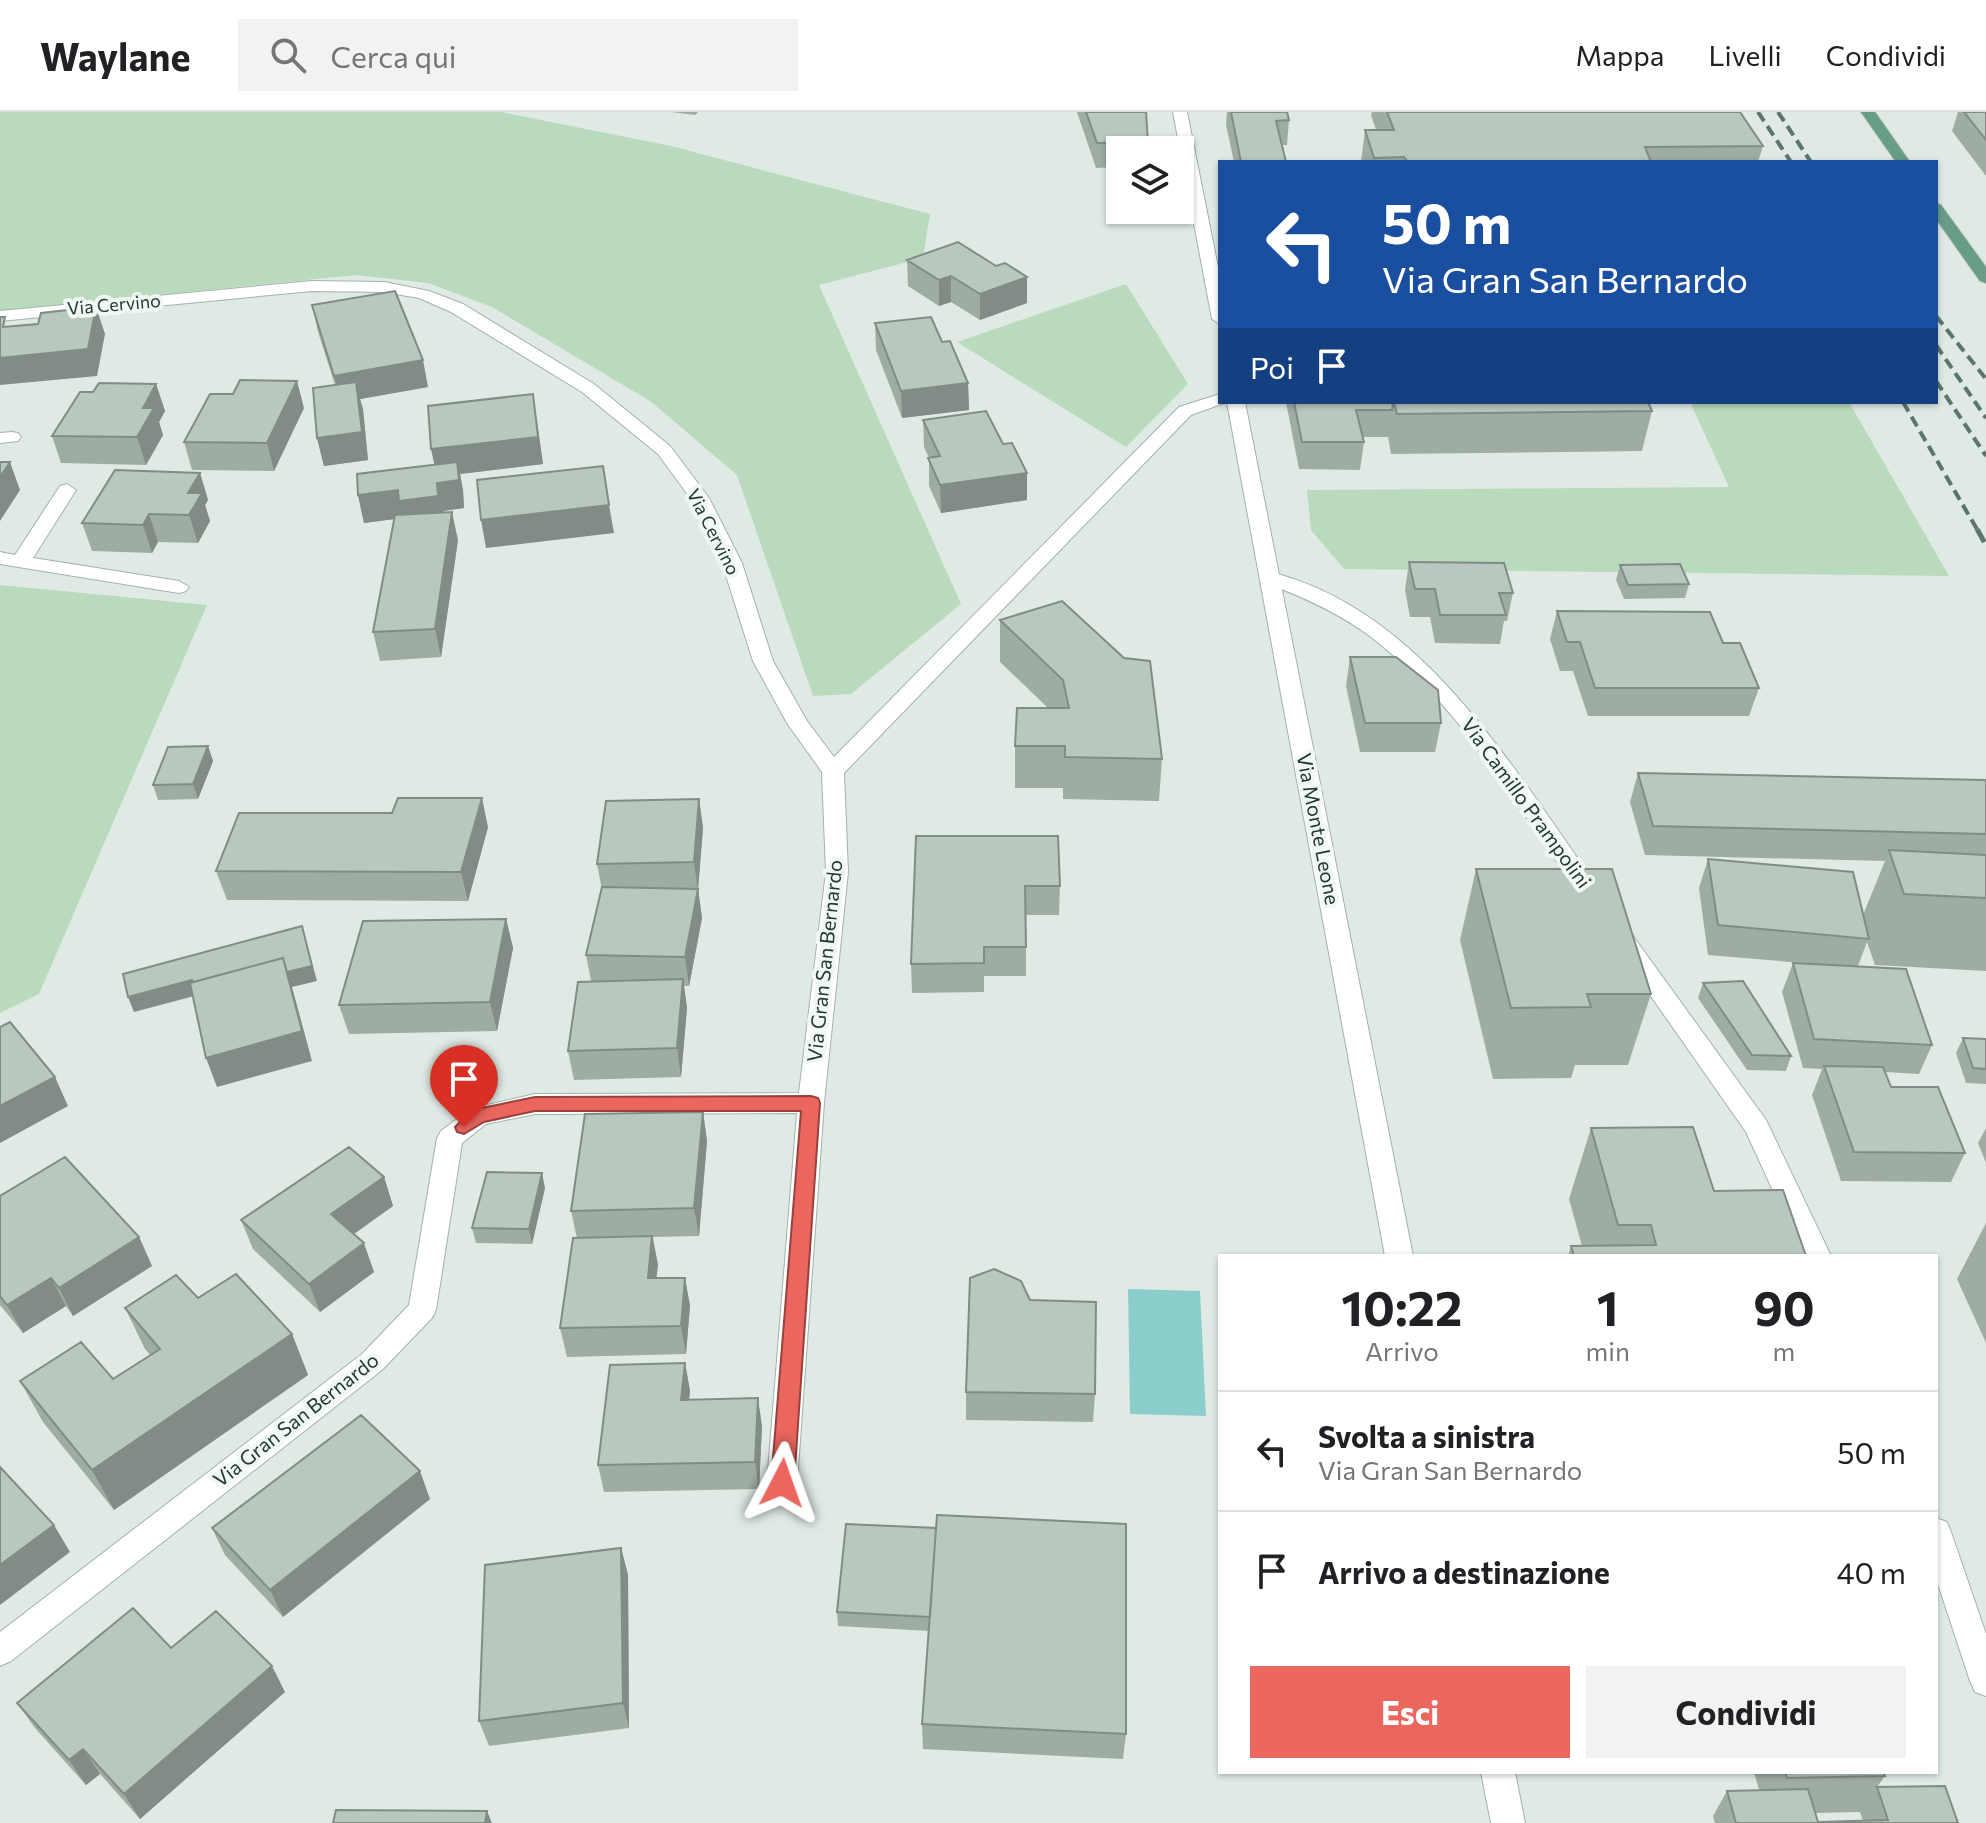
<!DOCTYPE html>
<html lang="it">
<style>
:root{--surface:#fff;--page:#f2f2f2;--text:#202124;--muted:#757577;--line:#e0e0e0;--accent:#ea665f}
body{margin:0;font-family:Commissioner,sans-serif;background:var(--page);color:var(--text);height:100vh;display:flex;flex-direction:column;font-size:30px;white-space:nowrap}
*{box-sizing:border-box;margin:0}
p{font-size:26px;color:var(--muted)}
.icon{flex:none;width:44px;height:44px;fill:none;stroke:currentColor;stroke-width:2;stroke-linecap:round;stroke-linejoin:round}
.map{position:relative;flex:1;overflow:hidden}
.sheet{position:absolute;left:1218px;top:1142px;width:720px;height:520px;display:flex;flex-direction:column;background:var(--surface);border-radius:0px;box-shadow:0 2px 6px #0004}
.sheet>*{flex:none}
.banner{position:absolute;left:1218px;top:48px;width:720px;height:244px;border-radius:0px;box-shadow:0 2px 6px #0004;background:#1a4fa0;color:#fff;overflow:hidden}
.controls{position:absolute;left:1106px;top:24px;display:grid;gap:16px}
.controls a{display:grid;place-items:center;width:88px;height:88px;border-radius:0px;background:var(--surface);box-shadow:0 2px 6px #0004;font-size:40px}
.pin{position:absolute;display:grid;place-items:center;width:68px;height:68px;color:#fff;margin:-82px -34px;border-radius:50% 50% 50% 0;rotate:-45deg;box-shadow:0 0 8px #0007}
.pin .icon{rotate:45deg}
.me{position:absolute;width:88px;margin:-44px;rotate:4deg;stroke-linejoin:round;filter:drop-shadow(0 0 6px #0008)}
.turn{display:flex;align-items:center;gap:28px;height:168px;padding:0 32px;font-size:36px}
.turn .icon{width:104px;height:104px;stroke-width:2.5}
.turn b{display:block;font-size:56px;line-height:68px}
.then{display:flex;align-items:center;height:76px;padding:0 32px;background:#0003;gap:16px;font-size:30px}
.eta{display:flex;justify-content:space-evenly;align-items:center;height:136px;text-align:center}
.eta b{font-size:48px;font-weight:700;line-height:56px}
.cta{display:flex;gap:16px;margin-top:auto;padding:16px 32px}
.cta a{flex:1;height:92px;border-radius:0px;background:var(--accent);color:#fff;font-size:32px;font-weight:700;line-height:92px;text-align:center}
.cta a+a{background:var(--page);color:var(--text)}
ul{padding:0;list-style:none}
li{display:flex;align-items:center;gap:24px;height:120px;padding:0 32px;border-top:2px solid var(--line)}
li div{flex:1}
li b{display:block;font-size:30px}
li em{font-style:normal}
header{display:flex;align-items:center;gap:48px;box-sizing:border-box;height:112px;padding:0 40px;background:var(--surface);border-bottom:2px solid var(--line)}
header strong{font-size:38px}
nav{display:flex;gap:44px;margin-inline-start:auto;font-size:28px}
.search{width:560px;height:72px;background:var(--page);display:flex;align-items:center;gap:20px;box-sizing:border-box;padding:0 28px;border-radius:0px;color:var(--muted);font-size:30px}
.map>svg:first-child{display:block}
.green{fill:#badabd}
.water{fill:#8bcdca}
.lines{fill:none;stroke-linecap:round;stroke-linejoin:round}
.service-casing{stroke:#a3b2aa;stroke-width:2}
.minor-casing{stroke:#a3b2aa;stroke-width:2}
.tertiary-casing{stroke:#a3b2aa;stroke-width:2}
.primary-casing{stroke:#bdc4c1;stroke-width:2}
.service{fill:#fff;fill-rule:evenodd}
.minor{fill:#fff;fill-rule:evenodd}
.tertiary{fill:#fff;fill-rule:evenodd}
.primary{fill:#679d85;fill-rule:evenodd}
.rail-far1{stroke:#5c756a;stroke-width:4;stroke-dasharray:11 6;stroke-linecap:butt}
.rail{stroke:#5c756a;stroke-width:5;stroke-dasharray:15 7;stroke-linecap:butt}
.wall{fill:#9faca4;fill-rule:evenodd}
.shaded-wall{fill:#828c86}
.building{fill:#b9c8bf;stroke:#828c86;stroke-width:2}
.route{fill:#ea665f;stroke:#98423e;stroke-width:2}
.labels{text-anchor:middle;stroke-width:8;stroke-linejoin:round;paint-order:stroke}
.far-street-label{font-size:18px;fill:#223a2f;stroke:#f1f7f3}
.street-label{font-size:20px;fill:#223a2f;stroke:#f1f7f3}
</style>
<header>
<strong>Waylane</strong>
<div class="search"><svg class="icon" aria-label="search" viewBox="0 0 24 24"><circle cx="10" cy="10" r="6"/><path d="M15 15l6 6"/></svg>Cerca qui</div>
<nav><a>Mappa</a><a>Livelli</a><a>Condividi</a></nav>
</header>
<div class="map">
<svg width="1986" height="1711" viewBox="0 0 1986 1711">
<rect width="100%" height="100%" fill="#e0eae4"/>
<path class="green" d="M0,0h501l170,34 259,68 -7,44 -104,27 142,319 -110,90 -38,2 -76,-221 -87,-74 -158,-94 -64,-24 -72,-8 -356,36z
M1126,172l62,100 -62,63 -169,-105z
M1690,290h159l100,174 -605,-7 -33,-39 -4,-40 422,-3z
M0,473l207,20 -168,389 -39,19z"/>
<path class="water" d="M1128,1177l72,2 6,125 -76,-2z"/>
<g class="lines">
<g class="service-casing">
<path id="service" d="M12,320l6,1 3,4 -3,4 -18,2v-10z
M67,372l9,6 -43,68 146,23 10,6 -3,4 -7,2 -179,-29v-12l15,3 45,-69z"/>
</g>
<g class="minor-casing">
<path id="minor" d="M312,169l72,1 45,9 34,13 131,80 76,62 39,52 33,65 31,98 34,60 27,36 345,-350 41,-13v8h7l-36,13 -347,358 4,99 -24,231 -27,380 -4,9 -11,4 -11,-4 -4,-9 30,-370 -262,1 -49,10 -24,19 -26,167 -4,8 -50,52 -371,291 -11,5v-34l362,-278 47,-49 28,-167 4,-7 29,-22 65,-15 264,-1 27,-221 -4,-100 -35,-49 -34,-62 -31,-98 -31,-64 -33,-45 -76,-62 -131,-80 -32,-14 -35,-6 -72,-1 -312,30v-10z
M1270,460c154,38 244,199 330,318l4,6 -4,6h-16c-64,-92 -123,-196 -213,-265 -32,-24 -70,-41 -108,-55l-3,-4z
M1625,822l8,2 133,184 65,136h-28l-57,-124 -133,-190 4,-6z
M1936,1406l11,4 4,10 35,102v62l-11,-4 -5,-11 -34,-103z"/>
</g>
<g class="tertiary-casing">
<path id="tertiary" d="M1173,0h14l33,165v47l-8,-5z
M1227,290h18l168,854h-28z
M1481,1660h34l10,51h-34z"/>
</g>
<g class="primary-casing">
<path id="primary" d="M1861,0h14l35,50h-14z
M1936,91l5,2 45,62v16l-6,-2 -44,-62z"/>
</g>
<use href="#service" class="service"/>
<use href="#minor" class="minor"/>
<use href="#tertiary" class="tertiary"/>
<use href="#primary" class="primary"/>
<path class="rail-far1" d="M1758,0l33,50
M1778,0l33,50
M1936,204l50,63
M1936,233l50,73
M1936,269l50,75
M1903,290l75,129"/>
<path class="rail" d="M1977,417l9,16"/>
</g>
<path class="wall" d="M671,0h27l-3,3z
M1077,0h69l2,38h-28v17l-24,1z
M1227,0h60l2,8 -2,25h-5l4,17h-52l-8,-37z
M1372,0h368l23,34 -5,16h-397l4,-32h11l-5,-15z
M1958,0h28v64l-34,-45z
M907,148l89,6 31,11v26l-47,17 -29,-18 -12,4 -31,-20z
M312,193l116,82 -68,12 3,10 5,51 -44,6 -7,-28 18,-53 -17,-53z
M875,211l67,19 26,41 1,27 -67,8 -26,-68z
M156,272l9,27 -6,11 4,13 -17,30 -85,-2 -9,-27 41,-44z
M1286,290h362l4,9 -10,40 -251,3 -3,-17h-26l2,5 -4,28 -61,-1z
M304,296l-30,63 -82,-1 -8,-28z
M923,308l80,24 24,56 -86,13 -12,-27v-28l-5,-11z
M537,309l6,43 -83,10 3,16 1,18 -21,3 15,29 -17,117 -61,4 -7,-29 21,-113 -30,4 -6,-28 77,-30z
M200,361l8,27 -3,5 5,16 -12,22 -40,-1 -6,11 -60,-2 -10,-28z
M1409,450l104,31 -6,28h-3l-4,23 -65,-1 -5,-26h-20l-5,-27z
M1620,453l69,19 -4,14 -61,1 -8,-19z
M1557,499l166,32 36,45 -10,28h-161l-15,-45h-13l-10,-32z
M1000,508l162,139 -3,42 -96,-2v-11h-48v-42l33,-38 -48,-46z
M1350,545l91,66 -6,29h-75l-14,-66z
M208,634l5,15 -15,38 -40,1 -5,-15z
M1638,661l348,7v191l-111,-6 -8,-23 -9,24 74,79 -13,29 -34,-2 6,15 74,66 -14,29 -110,-1 -29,-86 10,-26 -19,-1 -21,-76 11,-29 21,1 -106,-9 -9,-67 9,-29 155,56 22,-54 -240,-6 -15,-53z
M699,687l4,29 -5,61 4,29 -13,68h-5l3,22 -6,69 -107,3 -6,-29 23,-70 -5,-26 16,-65 -5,-26z
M488,715l-20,74 -241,-1 -11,-29z
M916,724l144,50 -1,29h-33v61h-42v16l-72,1 -1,-29z
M1476,757l175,125 -23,71h-53l-4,13 -78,1 -33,-139z
M506,807l7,29 -16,83 -148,3 -10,-29z
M1703,871l88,73 -5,15 -39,-1 -49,-72z
M1963,926l23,1v45l-20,-1 -10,-30z
M703,1000l4,29 -8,95 -46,1 5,28 -2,13h29l5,28 -4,48 -119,3 -7,-29 17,-90 -6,-27z
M1591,1016l123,63 92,65h-238l3,-10h11l-13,-47z
M1986,1016v35l-8,-20z
M384,1065l9,29 -39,28 20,38 -54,40 -67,-63 -12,-29z
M545,1076l-13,56 -56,-1 -4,-15z
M0,1084l139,41 13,29 -79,50 -7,-10 -43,27 -23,-28z
M1986,1111v120l-29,-64z
M1030,1188l65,94 -2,28 -127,-2v-28z
M125,1196l167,26 16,41 -194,135 -71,-88 -23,-41 93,-2 37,-24 -5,-6z
M685,1251l5,28 -1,9 73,26 -3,63 -155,3 -6,-27z
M430,1387l-147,118 -58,-62 -13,-27z
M846,1412l280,210 -3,25 -200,-10 -1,-25 7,-93 -91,-5 -1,-14z
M621,1436l7,27 1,153 -140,18 -10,-25z
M171,1536l114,44 -145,127 -40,-45 -14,11 -51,-57 -18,-25z
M1754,1660h129l2,4 -8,11 81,36h-243l-2,-7 14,-25 32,-1zM1860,1700l3,9 -45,1 -3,-9z"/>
<path class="shaded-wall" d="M951,164v26l-12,4v-26z
M1027,165v26l-47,17v-26z
M96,195l9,27 -8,42 -97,9v-27z
M423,248l5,27 -68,12 3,10 5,51 -44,6 -7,-28 24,-35 -7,-27z
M297,269l7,27 -30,63 -7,-28z
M968,271l1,27 -67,8 -1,-27z
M156,272l9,27 -6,11 4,13 -17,30 -9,-28 6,-29z
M533,282l10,70 -83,10 3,16 1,18 -21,3 1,13 -41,-6 -39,5 -6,-28 40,-5 39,-13 -6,-28z
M10,350l10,28 -20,31v-44z
M200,361l8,27 -3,5 5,16 -12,22 -9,-28 -1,-22z
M1027,361v27l-86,13 -1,-28z
M609,393l5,28 -128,15 -5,-28z
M452,400l6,28 -17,117 -6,-28z
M149,402l9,28 -6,11 -9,-28z
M208,634l5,15 -15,38 -5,-15z
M482,686l6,29 -20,74 -7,-29z
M699,687l4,29 -5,62v-1l4,29 -13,68 -4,-29 13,-66 -4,-29z
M506,807l7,29 -16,83 -7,-29z
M302,814l15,55 -25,6 20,74 -95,26 -11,-29 -5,-46z
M683,867l4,29 -6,69 -4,-29z
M192,868l6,15 -64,17 -6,-15z
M55,965l13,29 -68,37v-37z
M703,1000l4,29 -8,95 -5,-28z
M542,1061l3,15 -13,56 -3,-15z
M384,1065l9,29 -52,37 -10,-29z
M652,1124l6,29 -5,42 -5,-29z
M139,1125l13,29 -79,50 -14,-28z
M364,1131l10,29 -54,40 -11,-28z
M51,1166l15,28 -43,27 -16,-28z
M685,1166l5,28 -4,48 -5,-28z
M292,1222l16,41 -194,135 -22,-40z
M685,1251l5,28 -4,37 -5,-28z
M758,1286l4,28 -3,63 -4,-27z
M420,1359l10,28 -147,118 -13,-27z
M54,1413l16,27 -70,53v-40z
M621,1436l7,27 1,153 -6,-25z
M272,1554l13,26 -145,127 -16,-25z
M83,1637l17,25 -14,11 -17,-25z
M487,1699l5,12h-7z"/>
<path class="building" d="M1086,0h60l2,30 -51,1z
M1231,0h56l2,8 -13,1 10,41h-45z
M1387,0h353l23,34 -118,1 6,15h-243l-4,-5 -30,1 -9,-28h29z
M1964,0h22v28z
M958,130l38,24 9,-3 22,14 -47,17 -29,-18 -12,4 -32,-20z
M395,179l28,69 -89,16 -22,-71z
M96,195l-8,42 -88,9v-41h5l-2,10 35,-3 3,-11z
M931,205l11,25 8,-1 18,42 -67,8 -26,-68z
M240,268l57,1 -30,62 -83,-1 26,-48h23z
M356,270l6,50 -45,6 -4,-50z
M99,271l57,1 -13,24h11l-17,29 -85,-1 28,-44h13z
M533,282l5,43 -107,12 -3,-43z
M1294,290h99l-1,8h-36l8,32h-62z
M1394,290h254l4,9 -255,3z
M986,299l17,33 9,-1 15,30 -87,12 -12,-27 12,-2 -17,-36z
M0,350h10l-10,15z
M457,350l2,18 -22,3 1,13 -39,5 -1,-11 -40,5 -1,-21z
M603,354l6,39 -128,15 -4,-40z
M115,358l85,3 -12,20h14l-13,22 -40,-1 -6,11 -61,-2z
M452,400l-17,117 -62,3 22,-117z
M1409,450l95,1 9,30h-14l7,22h-66l-5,-26h-20z
M1680,452l9,20 -61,1 -8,-20z
M1062,489l62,57 26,3 12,98 -97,-2v-11h-50l2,-38h52l-6,-28 -63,-60z
M1557,499l153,1 13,31h17l19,45h-164l-15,-46h-13z
M1350,545h46l42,33 3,33h-76z
M208,634l-15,38 -40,1 15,-38z
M1638,661l348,7v54l-333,-8z
M398,686h84l-21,74 -245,-1 23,-58h153z
M699,687l-5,63 -97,2 9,-63z
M916,724h142l2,50h-35l1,61h-42v16l-73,1z
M1889,738l97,5v43l-82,-4z
M1708,747l145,13 16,67 -151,-14z
M1476,757h136l39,125h-64l4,13 -80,1z
M602,775l96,2 -13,68 -99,-2z
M506,807l-16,83 -151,3 24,-84z
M302,814l10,40 -25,6 -4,-14 -90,24 -1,-2 -64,17 -5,-23z
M283,846l19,73 -96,27 -16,-75z
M1793,851l113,6 26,76 -118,-6z
M683,867l-6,69 -109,3 10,-69z
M1743,869l48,75 -39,-1 -49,-72z
M10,910l45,55 -55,29v-79z
M1963,926l23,1v30l-13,-1z
M1824,954l59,1 8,20h47l27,66 -111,-1z
M703,1000l-9,96 -123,3 14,-97z
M1693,1015l21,64 69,-1 23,66h-232l-3,-10 85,-1 -5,-20h-33l-27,-97z
M349,1035l35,30 -53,37 33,29 -55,41 -68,-64z
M65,1045l74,80 -80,51 -8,-10 -44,27 -7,-9v-100z
M487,1060l55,1 -13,56 -57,-1z
M652,1124l-4,42h37l-4,48 -121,2 13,-90z
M994,1157l27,12 9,19 66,2 -1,92 -129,-2 4,-114z
M236,1162l56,60 -200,136 -72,-89 61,-39 32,37 47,-30 -35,-41 51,-33 22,23z
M685,1251l-4,37 77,-2 -3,64 -157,3 12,-100z
M361,1303l59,56 -150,119 -58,-62z
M0,1355l54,58 -54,40z
M937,1403l189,9v210l-204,-10z
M846,1412l90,4 -6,89 -93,-5z
M621,1436l2,155 -144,18 6,-156z
M133,1496l38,40 45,-37 56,55 -148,128 -41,-45 -14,11 -52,-57z
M1785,1660h98l2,4 -98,2z
M1945,1674l13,37h-222l-9,-32 81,-2 10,33 70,-2 -11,-33z
M336,1698l151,1 -2,12h-152z"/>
<path class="route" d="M811,984l7,2 2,5 -26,380 -4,7 -8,3 -8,-3 -3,-7 30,-372h-266l-51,11 -20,12 -7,-2 -2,-5 17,-17 63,-13z"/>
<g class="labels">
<g class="far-street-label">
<text transform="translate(114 193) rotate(-5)" y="6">Via Cervino</text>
<text transform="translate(713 420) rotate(63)" y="6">Via Cervino</text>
</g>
<g class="street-label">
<text transform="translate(1526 691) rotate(54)" y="7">Via Camillo Prampolini</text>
<text transform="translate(1318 717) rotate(79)" y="7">Via Monte Leone</text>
<text transform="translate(825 849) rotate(-84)" y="7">Via Gran San Bernardo</text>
<text transform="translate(296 1308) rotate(-38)" y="7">Via Gran San Bernardo</text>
</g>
</g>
</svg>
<div class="controls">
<a><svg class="icon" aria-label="layers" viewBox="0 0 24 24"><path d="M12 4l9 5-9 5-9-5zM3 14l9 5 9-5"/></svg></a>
</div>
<div class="pin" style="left:464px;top:1015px;background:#d93025"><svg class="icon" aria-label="arrive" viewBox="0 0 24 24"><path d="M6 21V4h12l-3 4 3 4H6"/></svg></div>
<svg class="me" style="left:782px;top:1371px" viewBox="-20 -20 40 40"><path d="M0-17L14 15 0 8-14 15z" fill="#ea665f" stroke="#fff" stroke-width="4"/></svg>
<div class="banner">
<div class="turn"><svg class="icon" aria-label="left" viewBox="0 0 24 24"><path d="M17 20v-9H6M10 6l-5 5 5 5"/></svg><div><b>50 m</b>Via Gran San Bernardo</div></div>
<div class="then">Poi<svg class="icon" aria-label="arrive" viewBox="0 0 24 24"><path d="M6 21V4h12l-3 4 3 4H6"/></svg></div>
</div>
<section class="sheet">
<div class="eta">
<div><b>10:22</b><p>Arrivo</p></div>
<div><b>1</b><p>min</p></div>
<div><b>90</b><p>m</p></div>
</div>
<ul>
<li><svg class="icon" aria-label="left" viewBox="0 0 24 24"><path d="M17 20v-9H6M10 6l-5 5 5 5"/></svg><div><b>Svolta a sinistra</b><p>Via Gran San Bernardo</p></div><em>50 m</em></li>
<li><svg class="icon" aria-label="arrive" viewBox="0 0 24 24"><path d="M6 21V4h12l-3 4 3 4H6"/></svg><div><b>Arrivo a destinazione</b></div><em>40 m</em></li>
</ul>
<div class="cta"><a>Esci</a><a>Condividi</a></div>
</section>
</div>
